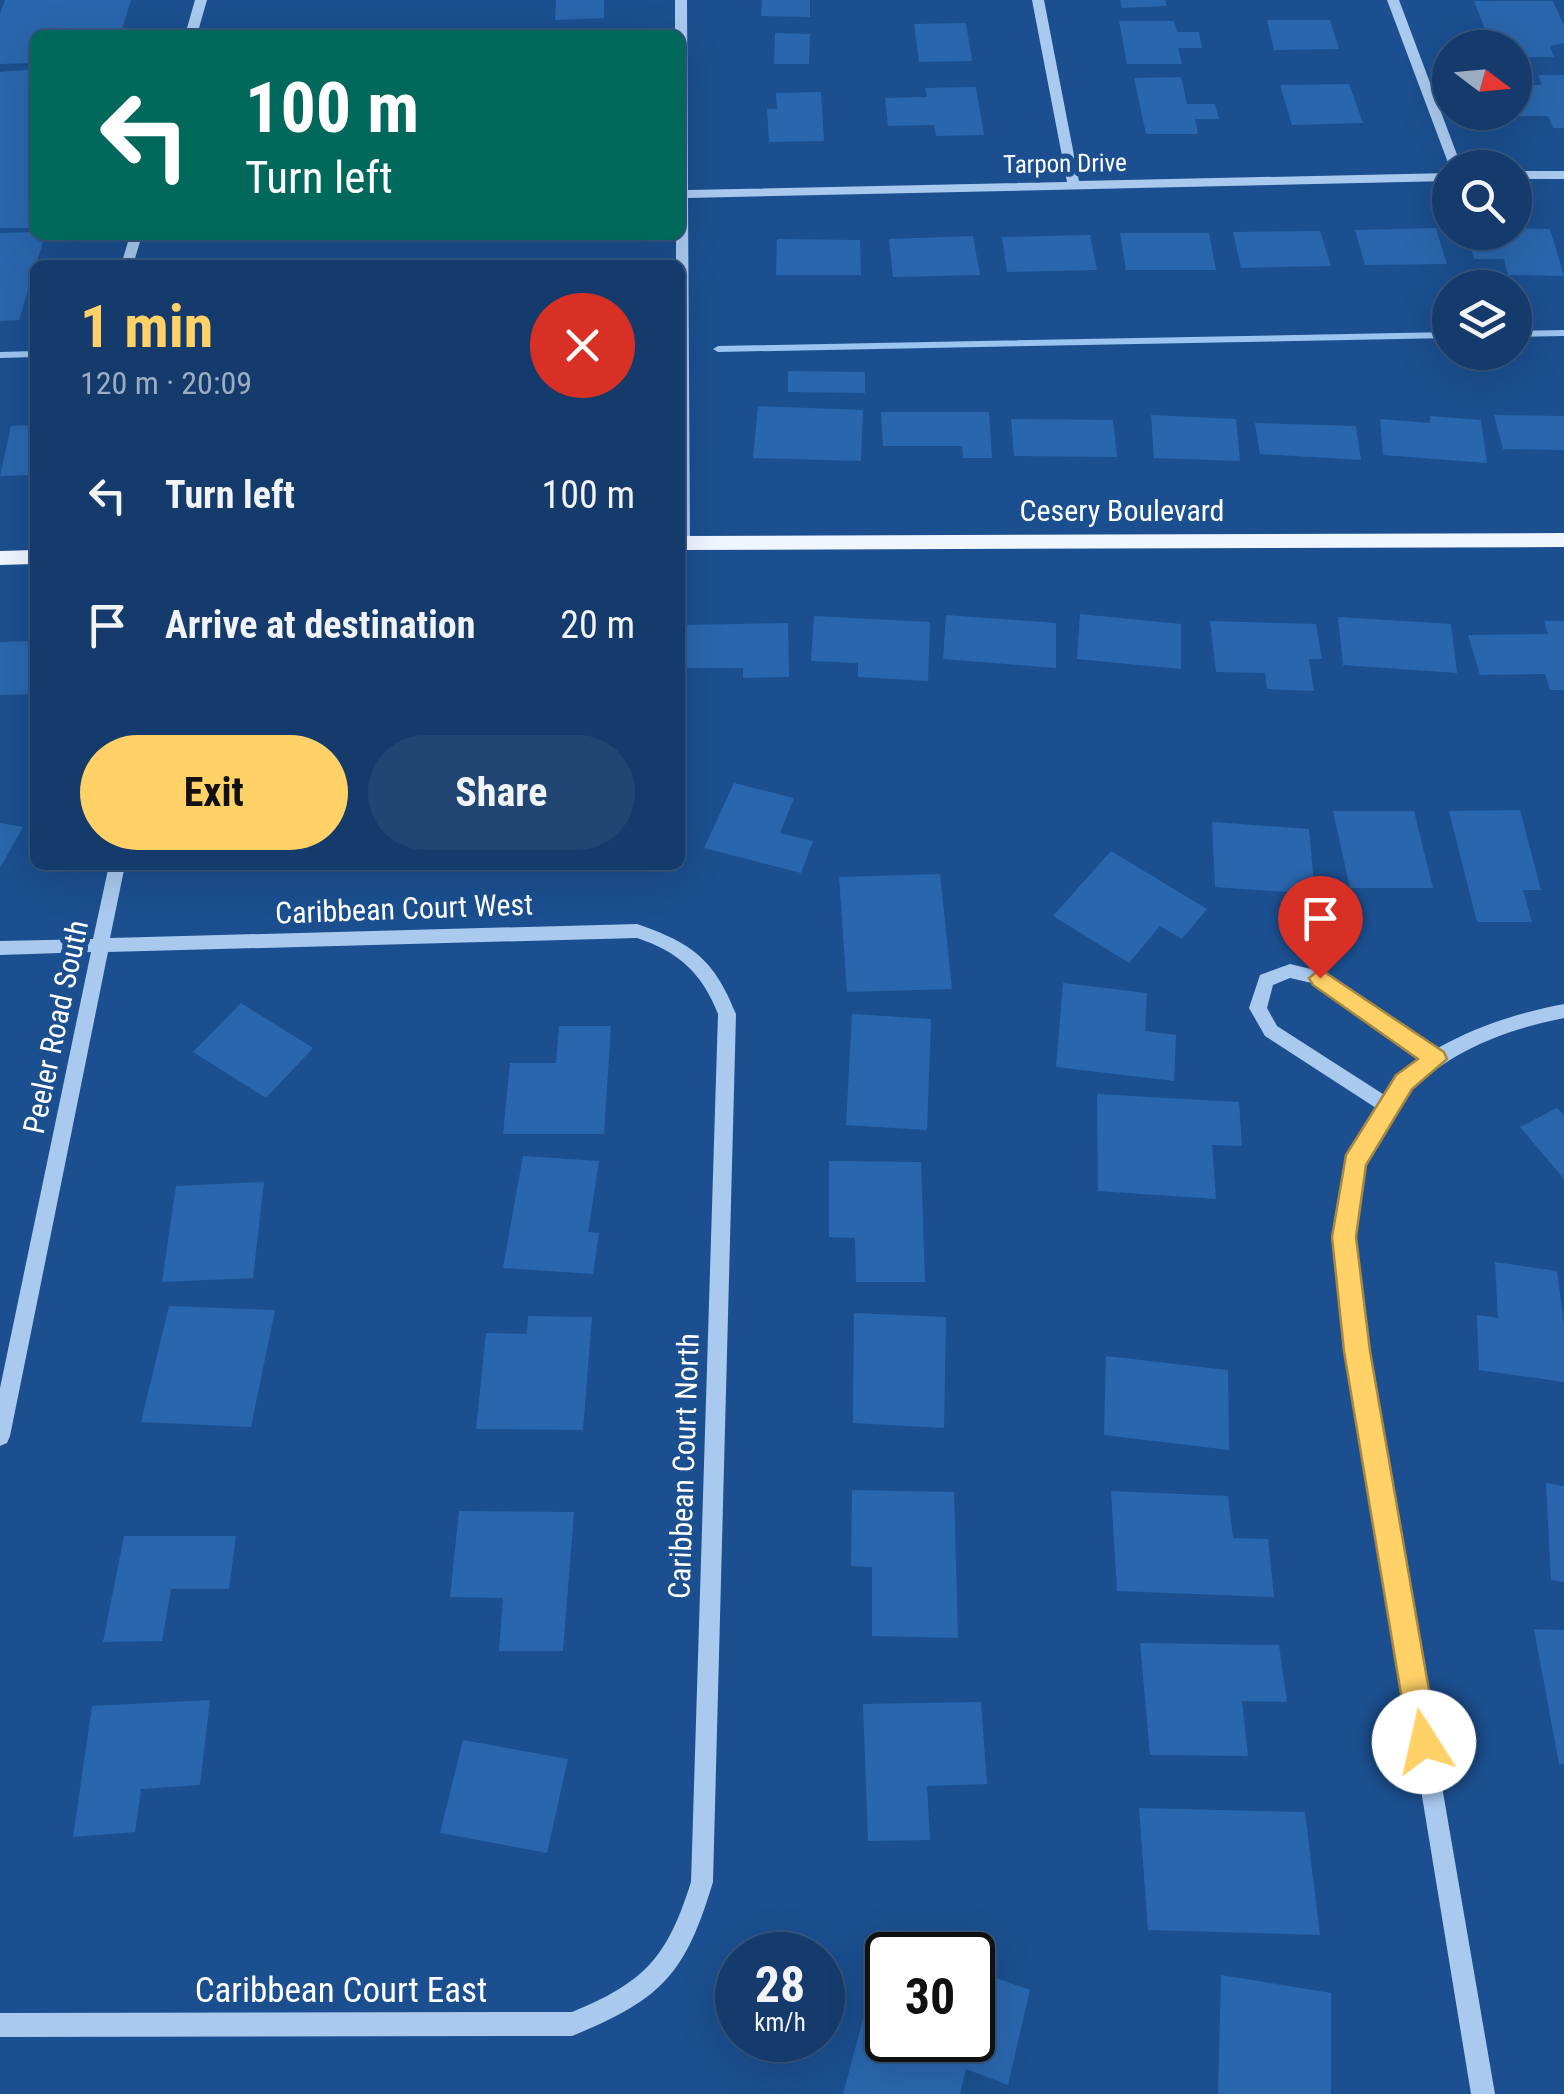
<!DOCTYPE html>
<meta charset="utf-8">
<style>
:root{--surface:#143b6b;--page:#214673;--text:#f1f3f6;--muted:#9dadc1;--line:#33557e;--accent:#ffd166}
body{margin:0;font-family:"Roboto Condensed",sans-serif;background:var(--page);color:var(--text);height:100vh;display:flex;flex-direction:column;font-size:38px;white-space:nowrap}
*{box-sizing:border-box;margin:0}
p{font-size:32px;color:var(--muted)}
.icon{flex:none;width:55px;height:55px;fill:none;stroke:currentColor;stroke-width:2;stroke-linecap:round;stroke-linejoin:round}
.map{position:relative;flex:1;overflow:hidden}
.drawer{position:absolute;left:30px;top:260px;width:655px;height:610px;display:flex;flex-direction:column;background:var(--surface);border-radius:15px;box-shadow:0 10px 40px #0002,0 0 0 2px var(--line)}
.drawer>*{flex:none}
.banner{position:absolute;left:30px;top:30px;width:655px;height:210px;border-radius:15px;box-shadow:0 10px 40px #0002,0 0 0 2px var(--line);background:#00695c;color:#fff;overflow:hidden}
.needle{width:65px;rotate:106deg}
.controls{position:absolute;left:1432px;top:30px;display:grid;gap:20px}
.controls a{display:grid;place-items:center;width:100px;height:100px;border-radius:50%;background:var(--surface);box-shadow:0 10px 40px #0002,0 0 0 2px var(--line);font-size:50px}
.speed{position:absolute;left:715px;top:1932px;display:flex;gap:20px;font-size:50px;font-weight:700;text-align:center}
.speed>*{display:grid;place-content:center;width:130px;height:130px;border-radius:50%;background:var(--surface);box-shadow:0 10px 40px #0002,0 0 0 2px var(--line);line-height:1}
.speed small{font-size:25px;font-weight:400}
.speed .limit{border:5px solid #111;border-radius:15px;background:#fff;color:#111}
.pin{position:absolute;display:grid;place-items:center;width:85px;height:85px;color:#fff;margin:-102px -42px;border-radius:50% 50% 50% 0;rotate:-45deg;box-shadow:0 0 10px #0007}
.pin .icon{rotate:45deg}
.me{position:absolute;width:110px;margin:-55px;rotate:350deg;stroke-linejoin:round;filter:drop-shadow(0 0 8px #0008)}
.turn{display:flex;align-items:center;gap:35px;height:210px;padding:0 50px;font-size:45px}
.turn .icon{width:130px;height:130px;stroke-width:2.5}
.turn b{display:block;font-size:70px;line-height:85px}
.round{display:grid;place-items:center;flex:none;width:105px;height:105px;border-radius:52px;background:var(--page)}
.summary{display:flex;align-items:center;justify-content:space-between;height:170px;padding:0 50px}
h1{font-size:60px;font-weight:700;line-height:75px;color:var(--accent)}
.primary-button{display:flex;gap:20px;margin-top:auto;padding:20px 50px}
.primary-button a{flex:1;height:115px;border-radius:60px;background:var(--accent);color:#111;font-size:40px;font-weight:700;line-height:115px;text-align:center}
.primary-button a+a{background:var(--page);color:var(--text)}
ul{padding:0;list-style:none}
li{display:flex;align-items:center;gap:30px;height:130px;padding:0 50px}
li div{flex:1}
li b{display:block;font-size:38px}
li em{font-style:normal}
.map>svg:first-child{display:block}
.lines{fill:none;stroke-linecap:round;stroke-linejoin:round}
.stream{fill:#9cc4f0;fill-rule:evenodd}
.building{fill:#2a66ad}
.minor{fill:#a9c9ee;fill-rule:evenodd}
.major{fill:#f0f6ff;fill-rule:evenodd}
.route{fill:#ffd166;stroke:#a68842;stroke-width:2.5}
.labels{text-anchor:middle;stroke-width:10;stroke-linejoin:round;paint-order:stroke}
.far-street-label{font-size:25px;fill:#fff;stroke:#1b4f8f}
.street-label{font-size:30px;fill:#fff;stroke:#1b4f8f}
.near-street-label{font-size:35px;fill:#fff;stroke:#1b4f8f}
</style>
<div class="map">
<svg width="1564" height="2094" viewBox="0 0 1564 2094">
<rect width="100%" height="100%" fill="#1b4f8f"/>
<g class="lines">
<path class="stream" d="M1564,330v6l-49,1v-6z
M1450,332v6l-732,14 -5,-3 5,-3z
M35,351v6l-35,1v-6z"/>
</g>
<path class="building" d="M5,0h126l-11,35h-85v28l-35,1v-50z
M556,0h48v18l-49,2z
M762,0h48v17l-49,-1z
M1120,0h45l2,6 -45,2z
M1474,1h79l11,25v17l-14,3 4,11h-39v-9h-23z
M1267,20h63l9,29 -65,1z
M1119,21h55l3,11h22l3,16h-24l4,16h-55z
M966,23l6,38 -53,1 -5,-38z
M775,33l35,1 -1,30h-35z
M35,69v159h-35v-156z
M1538,75h26v53h-11l-5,-12h-29l-4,-31h27z
M1181,77l6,27h28l4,15h-24l3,15h-52l-12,-56z
M1349,84l14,39 -71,2 -12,-40z
M976,87l8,48 -48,1 -2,-11 -46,1 -3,-28 42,-1 -2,-9z
M821,92l3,49 -55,1 -2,-33h10l-1,-16z
M1436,228l11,36 -82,1 -10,-35z
M1515,228l35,1 14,47 -56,-1 -4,-16h-30l-7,-27h48z
M1320,231l11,35 -90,2 -8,-36z
M35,232l10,3 -26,85 -19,1v-88z
M1120,233h89l7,37h-90z
M1090,235l7,35 -90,2 -5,-35z
M973,236l7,39 -87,2 -4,-38z
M777,239l83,1 1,35h-85z
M788,371l77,1v21l-77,-1z
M758,406l105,4 -2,51 -108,-3z
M881,412h108l3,46h-29l-1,-12h-79z
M1151,415l85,4 4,42 -86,-3z
M1494,415l70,1v34l-61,-1z
M1430,416l51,4 6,43 -104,-8 -3,-36 50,4z
M1011,419l102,1 4,37 -103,-1z
M1255,423l101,3 5,34 -101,-6z
M35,425v50l-35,1 11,-50z
M1080,614l101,10v45l-104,-10z
M946,615l110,8v45l-113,-9z
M814,616l116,6 -2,59 -70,-4v-14l-47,-2z
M1338,617l113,7 6,49 -114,-8z
M1210,621l106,3 6,35h-13l5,32 -47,-2 -2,-16 -49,-1z
M1544,621h20v69h-14l-5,-16 -65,1 -12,-40 80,-1z
M788,623l1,54 -46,1v-10h-63l1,-43z
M35,641v53l-35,1v-53z
M734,783l60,15 -14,35 33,8 -12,32 -97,-25z
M1520,810l21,80h-18l9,32h-55l-28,-111z
M1333,811h81l19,77h-83z
M1212,822l97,7 6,65 -100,-7z
M0,823l23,4 -23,41z
M1111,851l96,58 -25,30 -22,-13 -31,37 -76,-47z
M940,874l12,115 -105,3 -8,-115z
M1063,983l84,10 -2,38 31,4 -2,46 -118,-14z
M241,1003l72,45 -47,50 -73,-46z
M852,1014l79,5 -4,111 -81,-5z
M559,1026h52l-7,108h-101l7,-71h46z
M1097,1094l142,8 3,44 -30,-1 4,54 -118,-8z
M1557,1108l7,7v64l-44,-52z
M523,1156l76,5 -11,71 11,1 -6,41 -90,-6z
M829,1161l92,1 4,120h-69l-1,-44 -26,-1z
M264,1182l-11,96 -91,4 14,-96z
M1495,1262l62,9 7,53v58l-85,-12 -2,-55 21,3z
M169,1306l106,4 -24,117 -110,-5z
M854,1313l92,4 -2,111 -91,-5z
M528,1316l64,1 -9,113 -107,-1 10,-96 41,1z
M1106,1356l122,14 1,80 -125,-15z
M1546,1483l18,3v96l-13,-2z
M852,1490l102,2 4,146 -86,-2v-69l-21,-1z
M1111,1491l117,5 5,42 35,1 6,58 -157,-6z
M459,1511l115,1 -11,139h-64l4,-53 -53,-1z
M124,1536h112l-7,53h-58l-9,52 -59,1z
M1534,1629l30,1v134h-5z
M1140,1643l139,2 8,57 -45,-1 6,55 -98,-1z
M210,1700l-10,85 -59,4 -6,43 -62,5 19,-131z
M981,1702l6,82 -60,2 3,54 -62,1 -5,-137z
M463,1740l105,19 -21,94 -107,-20z
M1139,1808l166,4 15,123 -172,-5z
M885,1937l48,18h-45v85h84v-71l58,21 -22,95 -42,-16 -6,25h-117z
M1221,1975l110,18v101h-113z"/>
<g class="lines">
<path class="minor" d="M195,0h12l-10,35h-12z
M675,0h12l1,190 379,-8 -35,-182h12l35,181 371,-8v8l-762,17 2,345 -7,5 -3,-1v-282h-4v-30h4v-200h-5z
M1387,0h12l63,168h-12z
M1515,171h49v8h-49z
M130,235h12l-9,30h-12z
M109,865h16l-15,73 527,-14c55,19 77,35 99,90l-23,868c-28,93 -51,117 -141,154l-572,1v-24l572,-1c73,-30 95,-54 119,-130l27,-868c-16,-41 -39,-62 -81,-76l-529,14 -98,484 -3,7 -7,3v-58l91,-436 -91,3v-14l93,-2z
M1290,964l37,9 109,76c41,-23 81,-36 128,-45v14c-122,24 -203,86 -211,218 -2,38 9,77 14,115l128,743h-24l-134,-815c-7,-66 7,-114 39,-171l-111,-72 -16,-28 11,-33zM1290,978l26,6 107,75 -20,16 -17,21 -109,-70 -10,-18 6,-23z"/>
<path class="major" d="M1564,533v14l-884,3v-14z
M35,550v14l-35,1v-14z"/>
</g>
<path class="route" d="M1320,969l124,83 3,7 -35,30 -46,76 -10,72 14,114 68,391 -5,10 -9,4 -10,-4 -5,-10 -65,-391 -12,-114 14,-82 50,-80 22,-16 -105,-74 -4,-7z"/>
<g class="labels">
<g class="far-street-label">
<text transform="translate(1065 163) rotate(-1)" y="9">Tarpon Drive</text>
</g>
<g class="street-label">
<text x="1122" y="521">Cesery Boulevard</text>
<text transform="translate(404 909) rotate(-2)" y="10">Caribbean Court West</text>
<text transform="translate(56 1027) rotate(-78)" y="10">Peeler Road South</text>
<text transform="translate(684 1466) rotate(-88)" y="10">Caribbean Court North</text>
</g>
<g class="near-street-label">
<text x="341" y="2002">Caribbean Court East</text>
</g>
</g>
</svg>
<div class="controls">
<a><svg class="needle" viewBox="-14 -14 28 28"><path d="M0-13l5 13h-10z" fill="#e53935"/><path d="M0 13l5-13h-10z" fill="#9dadc1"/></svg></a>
<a><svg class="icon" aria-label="search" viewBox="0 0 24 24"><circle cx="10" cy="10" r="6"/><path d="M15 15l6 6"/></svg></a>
<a><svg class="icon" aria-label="layers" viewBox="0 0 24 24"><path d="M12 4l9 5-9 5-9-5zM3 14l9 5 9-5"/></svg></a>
</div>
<div class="speed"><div>28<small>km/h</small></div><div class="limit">30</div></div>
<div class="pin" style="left:1320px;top:978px;background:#d93025"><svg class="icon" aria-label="arrive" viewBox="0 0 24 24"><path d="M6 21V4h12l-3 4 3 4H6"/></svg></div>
<svg class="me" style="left:1424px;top:1742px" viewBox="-20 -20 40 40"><circle r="19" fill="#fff"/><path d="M0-13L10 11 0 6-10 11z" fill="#ffd166"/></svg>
<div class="banner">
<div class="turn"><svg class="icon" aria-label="left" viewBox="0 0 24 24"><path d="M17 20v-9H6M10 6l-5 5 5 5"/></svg><div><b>100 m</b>Turn left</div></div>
</div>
<section class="drawer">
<div class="summary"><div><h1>1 min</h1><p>120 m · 20:09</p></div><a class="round" style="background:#d93025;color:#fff"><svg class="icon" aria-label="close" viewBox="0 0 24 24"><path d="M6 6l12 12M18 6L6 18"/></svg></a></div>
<ul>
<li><svg class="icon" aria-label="left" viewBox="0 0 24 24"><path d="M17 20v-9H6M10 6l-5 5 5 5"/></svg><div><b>Turn left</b></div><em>100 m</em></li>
<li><svg class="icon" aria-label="arrive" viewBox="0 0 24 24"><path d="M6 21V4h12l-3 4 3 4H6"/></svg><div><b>Arrive at destination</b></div><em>20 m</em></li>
</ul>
<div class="primary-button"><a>Exit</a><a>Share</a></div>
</section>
</div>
